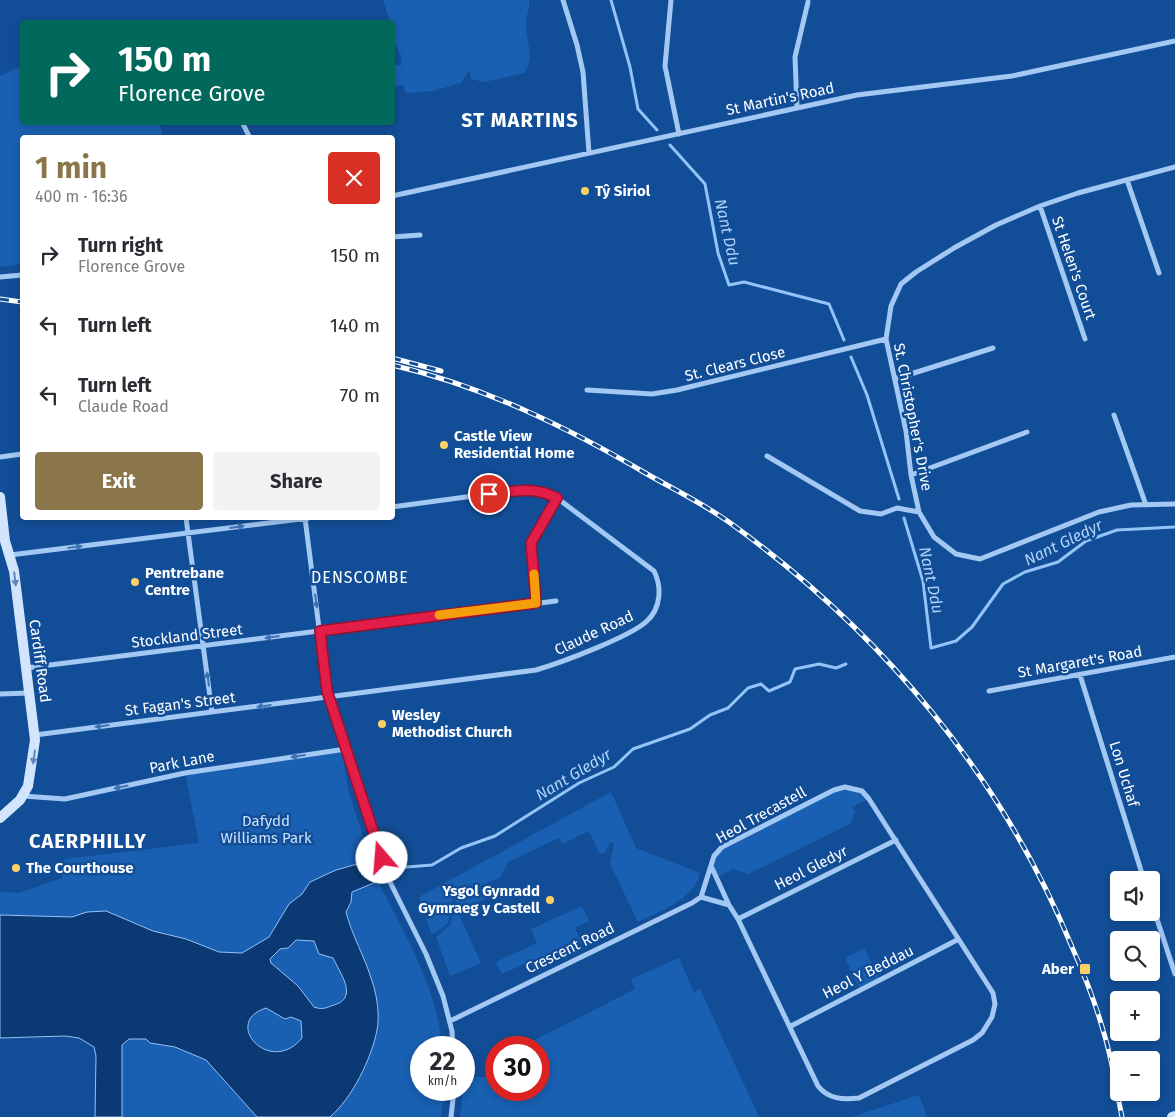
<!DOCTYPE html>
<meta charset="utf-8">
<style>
:root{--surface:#fff;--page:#f2f2f3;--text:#2b2b33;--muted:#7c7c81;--accent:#8a764a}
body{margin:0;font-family:"Fira Sans",sans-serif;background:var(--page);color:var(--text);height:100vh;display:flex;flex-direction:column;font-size:19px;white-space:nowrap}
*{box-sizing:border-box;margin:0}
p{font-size:16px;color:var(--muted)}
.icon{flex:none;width:28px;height:28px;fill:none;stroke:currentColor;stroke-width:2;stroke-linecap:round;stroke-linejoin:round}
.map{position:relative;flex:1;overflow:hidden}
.details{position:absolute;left:20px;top:135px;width:375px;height:385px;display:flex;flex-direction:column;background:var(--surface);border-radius:5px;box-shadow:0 2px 8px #0003}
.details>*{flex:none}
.banner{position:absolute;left:20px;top:20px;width:375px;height:105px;border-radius:5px;box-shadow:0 2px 8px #0003;background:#00695c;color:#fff;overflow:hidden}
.controls{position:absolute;left:1110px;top:871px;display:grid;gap:10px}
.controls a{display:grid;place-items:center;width:50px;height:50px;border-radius:5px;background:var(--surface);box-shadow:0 2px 8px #0003;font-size:25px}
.speed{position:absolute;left:410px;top:1036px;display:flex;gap:10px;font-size:25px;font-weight:700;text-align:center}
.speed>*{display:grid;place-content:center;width:65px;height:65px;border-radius:50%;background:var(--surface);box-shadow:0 2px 8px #0003;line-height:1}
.speed small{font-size:12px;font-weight:400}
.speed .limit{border:8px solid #d22;background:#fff;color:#111}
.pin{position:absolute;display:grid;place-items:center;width:42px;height:42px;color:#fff;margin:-21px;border:2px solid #fff;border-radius:50%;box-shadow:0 1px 5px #0007}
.me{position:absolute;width:55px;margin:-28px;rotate:342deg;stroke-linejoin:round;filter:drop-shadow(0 0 4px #0008)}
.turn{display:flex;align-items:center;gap:18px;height:105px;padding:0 15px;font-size:22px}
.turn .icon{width:65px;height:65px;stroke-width:2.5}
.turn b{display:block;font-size:35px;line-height:42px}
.round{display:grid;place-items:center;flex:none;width:52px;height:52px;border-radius:5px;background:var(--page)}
.head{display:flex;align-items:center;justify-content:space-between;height:85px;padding:0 15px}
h1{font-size:30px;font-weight:700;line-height:38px;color:var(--accent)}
.primary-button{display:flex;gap:10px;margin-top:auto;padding:10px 15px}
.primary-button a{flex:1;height:58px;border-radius:5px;background:var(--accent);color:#fff;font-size:20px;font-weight:700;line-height:58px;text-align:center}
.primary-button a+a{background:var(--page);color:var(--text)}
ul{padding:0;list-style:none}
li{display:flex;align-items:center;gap:15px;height:70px;padding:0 15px}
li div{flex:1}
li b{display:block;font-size:19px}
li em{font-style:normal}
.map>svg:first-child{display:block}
.green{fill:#1960b2}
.water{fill:#0b3973;stroke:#94c3f7;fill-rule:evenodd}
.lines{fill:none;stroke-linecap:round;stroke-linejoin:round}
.stream{stroke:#94c3f7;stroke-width:3}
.street{stroke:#a3c8f3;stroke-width:5}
.secondary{stroke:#d2e5fd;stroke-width:10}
.rail-casing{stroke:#fff;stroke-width:5}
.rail{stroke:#124e97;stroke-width:3;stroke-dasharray:9;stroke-linecap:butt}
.oneway{fill:#3e73b3}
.oneway2{fill:#5f8ac0}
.route-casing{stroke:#92132f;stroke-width:12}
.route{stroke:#e11d48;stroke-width:9}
.slow{stroke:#f59e0b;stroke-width:9}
.poi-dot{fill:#ffd165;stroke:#124e97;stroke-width:2}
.labels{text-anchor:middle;stroke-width:5;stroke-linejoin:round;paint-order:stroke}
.street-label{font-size:15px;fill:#fff;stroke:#124e97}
.poi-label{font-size:15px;font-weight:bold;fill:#fff;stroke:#124e97;text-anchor:start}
.park-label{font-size:15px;fill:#cbe2fd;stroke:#124e97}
.water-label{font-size:16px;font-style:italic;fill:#afd2fa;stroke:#124e97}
.neighbourhood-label{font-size:16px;letter-spacing:1px;fill:#fff;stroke:#124e97}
.district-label{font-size:20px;font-weight:bold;letter-spacing:1px;fill:#fff;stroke:#124e97}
</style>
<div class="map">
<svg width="1175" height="1117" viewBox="0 0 1175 1117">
<rect width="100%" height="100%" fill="#124e97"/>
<path class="green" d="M383,0h146c1,10 -4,18 -3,27 1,17 9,31 -2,46l-40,9 -13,-3 -1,-7 -3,1 -6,10 -28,8 -27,2 -3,-8 -10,2v-22h7l2,-6c-6,-12 -10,-23 -10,-37h-2z
M22,66v56l137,1 4,14 -141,1v126l-22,3v-191z
M341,747l8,46 20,62 -1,6 -32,9 -26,12 -8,12 -13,10 -20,33 -27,16 -23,-1 -33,-13 -33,-8 -47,-19h-19l-15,5 -72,-2v-23l19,1 43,-15 3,-19 134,-16 -14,-70z
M854,787l15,12 -17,8 3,5 -5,12 -102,50 -15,-5 -17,9c-6,-13 -3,-21 6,-31l112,-57z
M611,792l25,56 64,25c-6,27 -40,38 -62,49l-28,-58 4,-20 -4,-2 -5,11 -5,1 -11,-23 -27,13 -3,-6 -51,24 -8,16 -47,18 -5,27 -16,12 -13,-38z
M376,882l3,2c27,52 58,104 63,163l-21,1v42h23l-3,27h-111c22,-19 41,-57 47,-87 3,-14 0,-35 -5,-50 -7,-23 -19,-44 -26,-68l5,-10 1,-10z
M493,885l4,8 -39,20 23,50 -31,13 -14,-39 14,-12 6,-27z
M582,906l7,15 -14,7 7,15 -48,23 -3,-5 -29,13 -6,-12 41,-19 -6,-14z
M296,940l18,1 5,13 14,4c7,15 26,40 0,47 -7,3 -11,5 -19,2l-16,-21 -27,-23 -1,-3 10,-11 8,-1z
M864,948l16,32 -20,10 -15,-32z
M679,958l15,34 6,-3 59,128h-299l4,-40h32v13h43v-42l-12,-1v-3l108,-55 -4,-10z
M266,1008l19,11 6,-2 10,4 1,17c-32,39 -81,-15 -36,-30z
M129,1039h17l4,4 25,4 31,13 51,57h-135v-72z
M919,1095l8,22h-75z"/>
<path class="water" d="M368,861l8,21 -24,10 -1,10 -5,10c6,24 19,45 26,69 5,14 8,35 5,49 -6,30 -25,68 -47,87h-73l-51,-57 -31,-13 -25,-4 -4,-4h-17l-7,6v72h-27l1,-61 -2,-9 -15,-9 -14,-2 -65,2v-123l72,2 15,-5 19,-1 47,20 33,8 33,13 23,1 27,-16 20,-33 13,-10 8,-12 26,-12zM296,940l18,1 5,13 14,4c7,15 26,40 1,47 -8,3 -12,5 -20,2l-16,-21 -27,-23 -1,-4 10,-10 8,-1zM266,1008l19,11 6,-2 10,4 1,17c-32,39 -81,-16 -36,-30z"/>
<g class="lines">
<path class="stream" d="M611,0l19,67 8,42 19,21
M670,145l35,39 13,69 11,32 15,-3 85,22 15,36
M851,357l16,38 32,104
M904,518l19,63 8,67 25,-7 16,-14 31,-43 22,-12 33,-10 28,-21 31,-11 58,-3
M369,870l63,-5 29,-17 34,-12 84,-53 35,-16 19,-18 57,-20 20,-14 18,-7 20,-20 13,-4 8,7 21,-9 5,-13 24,-5 17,4 10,-4"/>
<path class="street" d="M563,0l14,45 6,27 6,81
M671,0l-6,66 14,68
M797,108l-2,-51 13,-55
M242,122l8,16
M1175,167l-97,26 -38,13 -44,19 -42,23 -38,24 -15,12 -10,22 -5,33 20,92 5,44 8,37 15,25 22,17 24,5 119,-47 32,-7 44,-1
M1127,180l32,93
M392,196l465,-101 155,-19 163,-35
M1040,206l45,133
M392,237l28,-2
M0,277l22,-2
M895,379l98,-31
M587,390l65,4 25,-4 209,-51
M1114,415l32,90
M767,456l93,55 21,3 16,-6 22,4
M0,457l22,-3
M911,475l116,-43
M186,518l26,194
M305,518l22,173 60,185 39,78 17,42 9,35 1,17
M10,555l299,-37
M536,603l-5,-60 26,-45
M26,668l530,-67
M1080,675l64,205
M989,691l186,-34
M0,694l29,-1
M35,735l501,-65c24,-7 94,-33 111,-49 14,-13 15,-34 7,-50l-97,-73 -15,-6 -24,-2 -126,17
M845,787l17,4 7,8 124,194 2,11 -3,13 -10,16 -9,7 -114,58c-16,2 -31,1 -41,-12l-80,-167 -9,-14 -28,-8 13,-41 8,-9 112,-57z
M23,796l42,3 120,-26 161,-24
M712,868l17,37
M1151,901l24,73
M738,919l158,-79
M450,1021l242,-118 9,-6
M791,1026l166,-86
M451,1117l3,-27"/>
<path class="secondary" d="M0,497l5,44 9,30 21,169 -7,46 -8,14 -20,18
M1172,1117l3,-1"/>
<g class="rail-casing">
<path id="rail" d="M0,299l22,3
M392,358l49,13
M392,365c91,21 175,62 255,109 28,16 59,31 86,51 149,108 269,251 339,422 12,27 23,55 31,83 9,28 13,58 19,87"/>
</g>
<use href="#rail" class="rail"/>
</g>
<defs><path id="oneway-solid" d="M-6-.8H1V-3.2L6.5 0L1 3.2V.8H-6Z" transform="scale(1.25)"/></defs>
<g class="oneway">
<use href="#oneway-solid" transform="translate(237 527) rotate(-8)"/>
<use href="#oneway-solid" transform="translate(75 547) rotate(-7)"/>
<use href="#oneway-solid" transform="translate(316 601) rotate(82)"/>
<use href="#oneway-solid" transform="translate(272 637) rotate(172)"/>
<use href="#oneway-solid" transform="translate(208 679) rotate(-98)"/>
<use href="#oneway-solid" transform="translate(264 706) rotate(173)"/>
<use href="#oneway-solid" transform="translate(102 726) rotate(173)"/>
<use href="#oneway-solid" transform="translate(298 756) rotate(172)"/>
<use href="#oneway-solid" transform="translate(121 787) rotate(168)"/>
</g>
<g class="oneway2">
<use href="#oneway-solid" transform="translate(15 579) rotate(83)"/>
<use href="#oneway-solid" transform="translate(34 757) rotate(98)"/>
</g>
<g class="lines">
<g class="route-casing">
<path id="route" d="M382,858l-55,-167 -7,-60 216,-28 -5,-60 26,-45c-22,-12 -44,-7 -68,-4"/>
</g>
<use href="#route" class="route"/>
<path class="slow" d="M439,615l97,-12 -2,-29"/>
</g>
<g class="poi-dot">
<circle cx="585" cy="191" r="5"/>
<circle cx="444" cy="445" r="5"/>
<circle cx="135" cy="582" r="5"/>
<circle cx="382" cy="724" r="5"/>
<circle cx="16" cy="868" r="5"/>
<circle cx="550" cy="900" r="5"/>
<rect x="1079" y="963" width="12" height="12" rx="2.5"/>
</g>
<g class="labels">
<g class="street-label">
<text transform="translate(780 99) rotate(-12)" y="5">St Martin's Road</text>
<text transform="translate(1074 268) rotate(71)" y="5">St Helen's Court</text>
<text transform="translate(735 364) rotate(-14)" y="5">St. Clears Close</text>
<text transform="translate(913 417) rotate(79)" y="5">St. Christopher's Drive</text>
<text transform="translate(594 633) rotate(-25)" y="5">Claude Road</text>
<text transform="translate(187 636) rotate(-7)" y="5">Stockland Street</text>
<text transform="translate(40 661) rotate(82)" y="5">Cardiff Road</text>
<text transform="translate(1080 662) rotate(-10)" y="5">St Margaret's Road</text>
<text transform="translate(180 704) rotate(-7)" y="5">St Fagan's Street</text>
<text transform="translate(182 762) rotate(-11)" y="5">Park Lane</text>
<text transform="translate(1124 774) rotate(73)" y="5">Lon Uchaf</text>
<text transform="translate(761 815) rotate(-29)" y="5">Heol Trecastell</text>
<text transform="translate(811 868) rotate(-27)" y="5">Heol Gledyr</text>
<text transform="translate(570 948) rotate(-26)" y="5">Crescent Road</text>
<text transform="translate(868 972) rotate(-27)" y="5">Heol Y Beddau</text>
</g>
<g class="poi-label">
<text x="595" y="196">Tŷ Siriol</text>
<text x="454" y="441">Castle View<tspan x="454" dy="17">Residential Home</tspan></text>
<text x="145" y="578">Pentrebane<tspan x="145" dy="17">Centre</tspan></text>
<text x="392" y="720">Wesley<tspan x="392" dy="17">Methodist Church</tspan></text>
<text x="26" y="873">The Courthouse</text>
<text x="540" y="896" text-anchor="end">Ysgol Gynradd<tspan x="540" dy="17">Gymraeg y Castell</tspan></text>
<text x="1074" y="974" text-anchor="end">Aber</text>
</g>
<g class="park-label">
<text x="266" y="826">Dafydd<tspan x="266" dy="17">Williams Park</tspan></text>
</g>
<g class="water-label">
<text transform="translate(728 232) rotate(77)" y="6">Nant Ddu</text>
<text transform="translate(1063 542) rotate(-26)" y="6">Nant Gledyr</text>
<text transform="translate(932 580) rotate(78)" y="6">Nant Ddu</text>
<text transform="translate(573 774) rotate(-31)" y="6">Nant Gledyr</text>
</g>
<g class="neighbourhood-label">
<text x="360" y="583">DENSCOMBE</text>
</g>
<g class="district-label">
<text x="520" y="127">ST MARTINS</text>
<text x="88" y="848">CAERPHILLY</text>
</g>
</g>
</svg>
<div class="controls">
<a><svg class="icon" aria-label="sound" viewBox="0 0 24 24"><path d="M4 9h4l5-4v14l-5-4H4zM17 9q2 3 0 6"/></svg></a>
<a><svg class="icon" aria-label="search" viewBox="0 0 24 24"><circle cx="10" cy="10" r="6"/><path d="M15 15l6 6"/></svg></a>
<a>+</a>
<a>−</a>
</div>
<div class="speed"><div>22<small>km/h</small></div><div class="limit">30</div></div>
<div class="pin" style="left:489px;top:494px;background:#d93025"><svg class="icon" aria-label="arrive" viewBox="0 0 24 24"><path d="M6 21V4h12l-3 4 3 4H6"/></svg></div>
<svg class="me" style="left:382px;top:858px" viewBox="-20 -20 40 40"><circle r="19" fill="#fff"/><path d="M0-13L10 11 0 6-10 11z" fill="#e11d48"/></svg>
<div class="banner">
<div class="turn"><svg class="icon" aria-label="right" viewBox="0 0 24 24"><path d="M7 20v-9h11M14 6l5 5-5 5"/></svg><div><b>150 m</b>Florence Grove</div></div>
</div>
<section class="details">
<div class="head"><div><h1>1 min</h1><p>400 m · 16:36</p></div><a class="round" style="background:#d93025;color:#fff"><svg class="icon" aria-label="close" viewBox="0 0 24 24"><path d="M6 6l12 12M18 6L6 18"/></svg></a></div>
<ul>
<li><svg class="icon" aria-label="right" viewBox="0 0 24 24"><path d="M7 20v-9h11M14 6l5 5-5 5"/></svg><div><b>Turn right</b><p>Florence Grove</p></div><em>150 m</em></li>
<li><svg class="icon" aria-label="left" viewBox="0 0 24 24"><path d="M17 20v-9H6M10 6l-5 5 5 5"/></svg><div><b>Turn left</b></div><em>140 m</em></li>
<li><svg class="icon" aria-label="left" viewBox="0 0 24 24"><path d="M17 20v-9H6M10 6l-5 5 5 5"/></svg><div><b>Turn left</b><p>Claude Road</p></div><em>70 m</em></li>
</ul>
<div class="primary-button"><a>Exit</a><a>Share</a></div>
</section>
</div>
